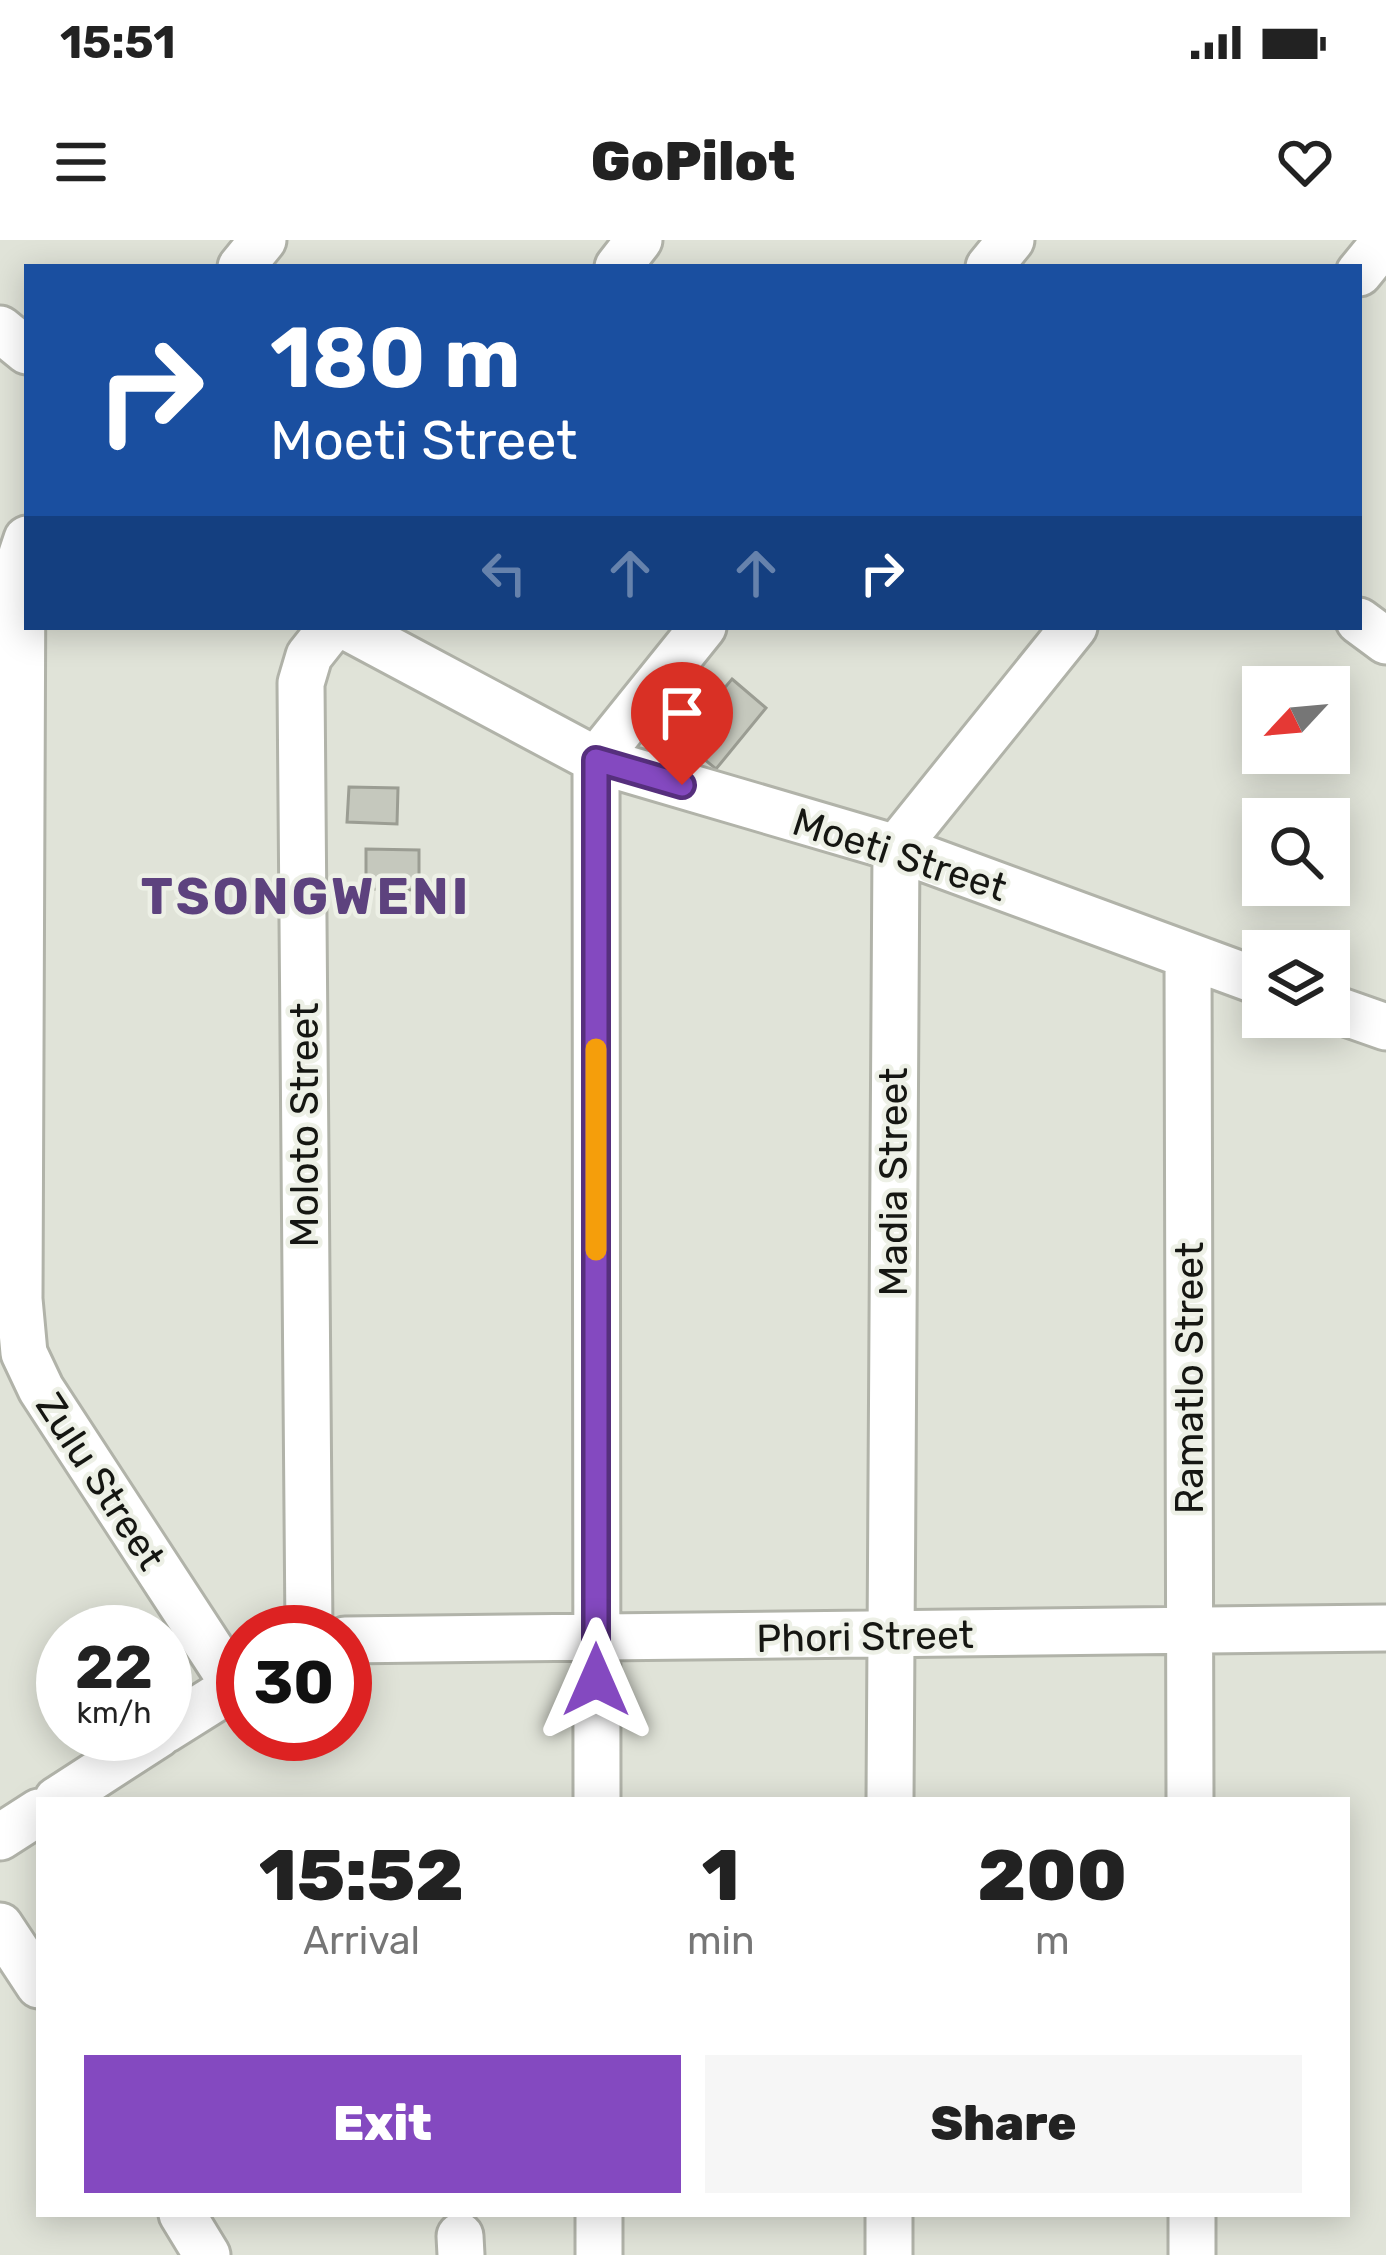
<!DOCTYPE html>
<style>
:root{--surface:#fff;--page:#f6f6f6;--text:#222;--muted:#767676;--accent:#8449c0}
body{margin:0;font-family:Rubik,sans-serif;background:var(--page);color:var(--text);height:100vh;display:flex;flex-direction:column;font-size:45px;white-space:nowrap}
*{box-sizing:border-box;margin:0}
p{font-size:39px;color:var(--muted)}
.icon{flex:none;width:66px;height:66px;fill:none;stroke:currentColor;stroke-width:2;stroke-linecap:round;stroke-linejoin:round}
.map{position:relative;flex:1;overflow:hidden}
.side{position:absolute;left:36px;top:1557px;width:1314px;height:420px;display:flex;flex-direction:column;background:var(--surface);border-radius:0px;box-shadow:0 6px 30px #0003}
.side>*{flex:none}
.banner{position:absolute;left:24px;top:24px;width:1338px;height:366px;border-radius:0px;box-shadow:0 6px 30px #0003;background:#1a4fa0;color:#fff;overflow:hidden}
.needle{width:78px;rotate:244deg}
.controls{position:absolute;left:1242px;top:426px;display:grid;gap:24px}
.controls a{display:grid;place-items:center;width:108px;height:108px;border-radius:0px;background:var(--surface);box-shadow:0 6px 30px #0003;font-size:60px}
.speed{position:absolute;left:36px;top:1365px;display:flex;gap:24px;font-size:60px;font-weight:700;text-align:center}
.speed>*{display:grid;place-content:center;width:156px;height:156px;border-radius:50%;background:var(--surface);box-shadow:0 6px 30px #0003;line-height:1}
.speed small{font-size:30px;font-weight:400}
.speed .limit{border:18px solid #d22;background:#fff;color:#111}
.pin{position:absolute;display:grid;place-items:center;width:102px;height:102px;color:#fff;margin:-123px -51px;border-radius:50% 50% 50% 0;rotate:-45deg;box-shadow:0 0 12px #0007}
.pin .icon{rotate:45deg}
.me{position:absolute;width:132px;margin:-66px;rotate:0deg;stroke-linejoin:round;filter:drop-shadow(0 0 9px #0008)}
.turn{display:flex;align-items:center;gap:42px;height:252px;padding:0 48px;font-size:54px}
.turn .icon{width:156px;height:156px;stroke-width:2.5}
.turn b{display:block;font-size:84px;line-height:102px}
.lanes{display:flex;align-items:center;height:114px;padding:0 48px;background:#0003;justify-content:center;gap:60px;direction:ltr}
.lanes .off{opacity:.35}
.eta{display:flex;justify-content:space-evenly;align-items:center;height:204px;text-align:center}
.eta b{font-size:72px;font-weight:800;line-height:84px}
.cta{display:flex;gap:24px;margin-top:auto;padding:24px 48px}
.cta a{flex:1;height:138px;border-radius:0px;background:var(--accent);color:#fff;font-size:48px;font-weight:800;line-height:138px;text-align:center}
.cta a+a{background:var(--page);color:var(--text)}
.status{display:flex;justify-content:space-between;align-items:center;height:84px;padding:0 60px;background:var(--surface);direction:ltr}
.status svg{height:33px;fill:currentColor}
header{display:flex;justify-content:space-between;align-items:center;height:156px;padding:0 48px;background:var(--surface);font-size:54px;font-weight:800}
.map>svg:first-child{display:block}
.building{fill:#c5c8bd;stroke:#9b9d93;stroke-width:3}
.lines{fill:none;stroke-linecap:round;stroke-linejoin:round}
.minor-casing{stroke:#b1b3a9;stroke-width:51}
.minor{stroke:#fff;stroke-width:45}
.route-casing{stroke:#562f7d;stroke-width:30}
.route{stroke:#8449c0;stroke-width:21}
.slow{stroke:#f59e0b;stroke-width:21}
.labels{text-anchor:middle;stroke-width:9;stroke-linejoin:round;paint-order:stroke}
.street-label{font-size:39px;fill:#151612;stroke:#edf0e6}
.district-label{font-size:51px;font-weight:bold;letter-spacing:3px;fill:#5d427e;stroke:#edf0e6}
</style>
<div class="status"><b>15:51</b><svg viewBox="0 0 49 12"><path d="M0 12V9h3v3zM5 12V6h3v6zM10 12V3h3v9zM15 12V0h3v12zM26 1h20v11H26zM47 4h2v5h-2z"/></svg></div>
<header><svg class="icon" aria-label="menu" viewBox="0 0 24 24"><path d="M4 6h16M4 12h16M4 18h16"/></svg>GoPilot<svg class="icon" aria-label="heart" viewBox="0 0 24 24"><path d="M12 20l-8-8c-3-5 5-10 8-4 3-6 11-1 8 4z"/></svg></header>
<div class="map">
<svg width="1386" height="2015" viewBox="0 0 1386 2015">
<rect width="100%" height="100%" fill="#e0e3d8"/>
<path class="building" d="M732,439l34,29 -50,61 -42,-35 19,-24 8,6z
M349,547l49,1 -1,36 -50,-2z
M366,609l53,1v40l-53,-1z"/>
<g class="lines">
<g class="minor-casing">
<path id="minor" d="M241,27l22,-27
M618,27l21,-27
M989,27l22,-27
M1359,33l27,-33
M0,89l27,22
M27,299l-5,15 -3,745 5,54 17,36 193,296
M1359,381l27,20
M347,387l249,133 300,88 367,135
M1188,716l2,844
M1329,767l57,20
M309,1392l-8,-949 8,-27 23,-29
M345,1400l1041,-12
M165,1490l78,-49
M57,1560l102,-66
M597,1560l-1,-1040 107,-133
M890,1560l6,-952 178,-221
M0,1597l39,-25
M0,1686l39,59
M182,1974l25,41
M599,1974v41
M889,1974v41
M1192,1974v41
M460,1996l1,19"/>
</g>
<use href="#minor" class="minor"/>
</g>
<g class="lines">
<g class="route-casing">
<path id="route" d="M596,1440v-920l86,25"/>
</g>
<use href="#route" class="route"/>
<path class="slow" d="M596,1010v-201"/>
</g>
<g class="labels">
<g class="street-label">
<text transform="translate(900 614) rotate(18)" y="14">Moeti Street</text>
<text transform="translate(304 885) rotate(-90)" y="14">Moloto Street</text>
<text transform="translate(893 942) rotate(-90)" y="14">Madia Street</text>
<text transform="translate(1189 1138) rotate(-90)" y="14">Ramatlo Street</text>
<text transform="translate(101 1241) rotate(57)" y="14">Zulu Street</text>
<text transform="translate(865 1396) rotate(-1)" y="14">Phori Street</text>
</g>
<g class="district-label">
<text x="306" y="674">TSONGWENI</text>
</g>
</g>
</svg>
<div class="controls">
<a><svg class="needle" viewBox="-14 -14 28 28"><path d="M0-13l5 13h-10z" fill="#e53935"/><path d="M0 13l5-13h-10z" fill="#767676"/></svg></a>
<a><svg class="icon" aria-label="search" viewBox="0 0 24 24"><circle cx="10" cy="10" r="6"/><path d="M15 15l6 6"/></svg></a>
<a><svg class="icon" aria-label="layers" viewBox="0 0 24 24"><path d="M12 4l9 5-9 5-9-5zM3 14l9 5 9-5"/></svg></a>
</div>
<div class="speed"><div>22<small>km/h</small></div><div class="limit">30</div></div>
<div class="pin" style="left:682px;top:545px;background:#d93025"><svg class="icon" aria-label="arrive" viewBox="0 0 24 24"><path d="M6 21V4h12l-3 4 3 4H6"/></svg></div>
<svg class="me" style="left:596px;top:1440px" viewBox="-20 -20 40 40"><path d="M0-17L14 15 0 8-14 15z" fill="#8449c0" stroke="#fff" stroke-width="4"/></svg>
<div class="banner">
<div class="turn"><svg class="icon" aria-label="right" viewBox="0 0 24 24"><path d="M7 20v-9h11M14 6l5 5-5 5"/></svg><div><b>180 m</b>Moeti Street</div></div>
<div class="lanes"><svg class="icon off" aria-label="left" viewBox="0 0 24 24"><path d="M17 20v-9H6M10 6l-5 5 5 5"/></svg><svg class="icon off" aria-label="ahead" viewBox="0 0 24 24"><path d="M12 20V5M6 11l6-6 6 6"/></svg><svg class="icon off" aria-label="ahead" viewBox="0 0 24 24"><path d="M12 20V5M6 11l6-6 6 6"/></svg><svg class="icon" aria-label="right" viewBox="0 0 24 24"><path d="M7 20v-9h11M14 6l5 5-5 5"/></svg></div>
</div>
<section class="side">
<div class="eta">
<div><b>15:52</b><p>Arrival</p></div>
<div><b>1</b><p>min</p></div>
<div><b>200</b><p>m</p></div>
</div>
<div class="cta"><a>Exit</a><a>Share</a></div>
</section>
</div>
